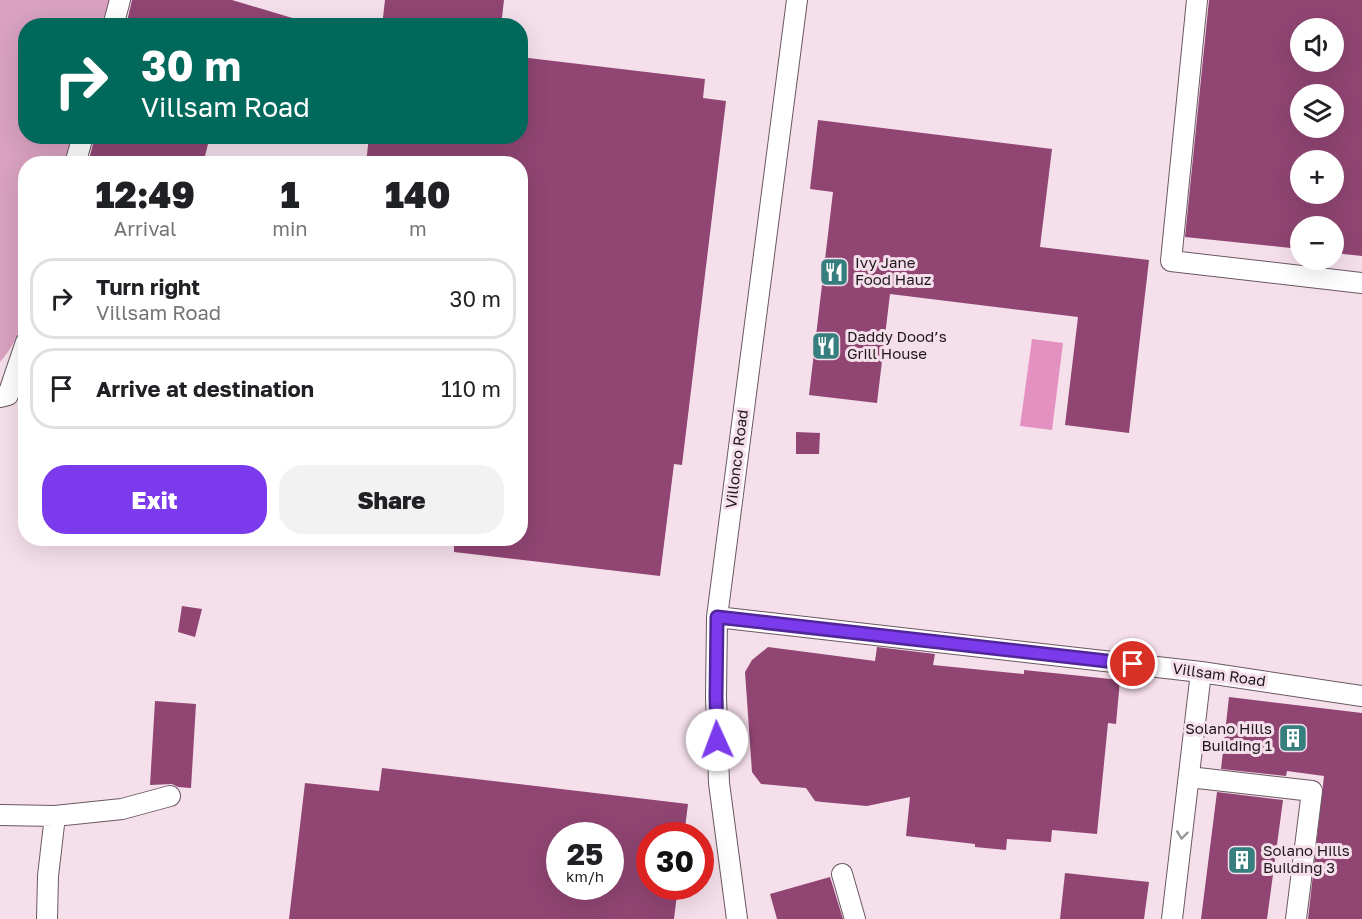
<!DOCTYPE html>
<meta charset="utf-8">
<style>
:root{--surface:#fff;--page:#f2f2f2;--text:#202124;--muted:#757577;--line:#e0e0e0;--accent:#7c3aed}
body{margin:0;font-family:"Golos Text",sans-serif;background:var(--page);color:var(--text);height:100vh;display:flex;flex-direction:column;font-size:22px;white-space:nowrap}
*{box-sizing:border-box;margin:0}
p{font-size:20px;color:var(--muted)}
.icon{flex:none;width:33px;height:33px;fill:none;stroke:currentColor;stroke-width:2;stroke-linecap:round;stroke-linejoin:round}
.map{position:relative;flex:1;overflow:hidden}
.side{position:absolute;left:18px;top:156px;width:510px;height:390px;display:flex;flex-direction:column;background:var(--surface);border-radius:24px;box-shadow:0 6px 24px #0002}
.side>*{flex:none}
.guide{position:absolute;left:18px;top:18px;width:510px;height:126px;border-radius:24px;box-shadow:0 6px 24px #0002;background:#00695c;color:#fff;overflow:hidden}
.fabs{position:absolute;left:1290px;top:18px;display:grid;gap:12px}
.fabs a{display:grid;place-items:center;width:54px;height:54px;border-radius:50%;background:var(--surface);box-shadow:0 6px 24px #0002;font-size:30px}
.speed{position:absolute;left:546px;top:822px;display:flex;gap:12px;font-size:30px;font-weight:700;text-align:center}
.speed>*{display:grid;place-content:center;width:78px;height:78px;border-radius:50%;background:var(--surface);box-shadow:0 6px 24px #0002;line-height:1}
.speed small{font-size:15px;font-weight:400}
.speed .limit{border:9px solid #d22;background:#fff;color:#111}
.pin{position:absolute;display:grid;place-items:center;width:51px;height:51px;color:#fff;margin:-26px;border:3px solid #fff;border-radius:50%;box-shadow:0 2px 6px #0007}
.me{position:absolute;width:66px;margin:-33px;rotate:358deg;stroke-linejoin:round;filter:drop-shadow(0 0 4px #0008)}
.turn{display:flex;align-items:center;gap:21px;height:126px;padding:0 24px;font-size:27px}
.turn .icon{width:78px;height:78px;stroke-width:2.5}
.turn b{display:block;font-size:42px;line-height:51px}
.eta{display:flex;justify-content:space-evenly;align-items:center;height:102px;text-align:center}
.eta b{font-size:36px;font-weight:800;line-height:42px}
.cta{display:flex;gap:12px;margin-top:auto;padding:12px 24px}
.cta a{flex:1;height:69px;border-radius:24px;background:var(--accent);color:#fff;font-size:24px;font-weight:800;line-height:69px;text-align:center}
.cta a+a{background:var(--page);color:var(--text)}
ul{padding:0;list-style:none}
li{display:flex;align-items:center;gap:18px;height:81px;margin:0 12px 9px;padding:0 12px;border:3px solid var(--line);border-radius:24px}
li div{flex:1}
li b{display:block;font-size:22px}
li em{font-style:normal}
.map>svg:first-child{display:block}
.green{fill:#daa1c1}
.water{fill:#e391c0}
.building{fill:#904573;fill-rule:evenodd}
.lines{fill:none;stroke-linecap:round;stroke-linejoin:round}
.minor-casing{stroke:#6a5861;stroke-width:22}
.minor{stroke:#fff;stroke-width:20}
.oneway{stroke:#9a9799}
.route-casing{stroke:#51269a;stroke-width:15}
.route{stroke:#7c3aed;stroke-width:10}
.labels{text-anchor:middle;stroke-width:6;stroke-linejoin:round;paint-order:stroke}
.poi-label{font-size:15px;fill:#1f181c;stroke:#f5dfeb;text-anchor:start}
.street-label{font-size:15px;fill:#1f181c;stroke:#f5dfeb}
</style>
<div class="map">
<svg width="1362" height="919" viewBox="0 0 1362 919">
<rect width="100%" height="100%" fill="#f5dfeb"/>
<path class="green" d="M0,0h110l-7,25 -77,1v110l47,1 -7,26 -40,1 -1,147c-4,18 -12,37 -25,51z"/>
<path class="water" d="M1032,339l31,4 -11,87 -32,-4z"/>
<path class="building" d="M132,0h100l67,20v6h-173z
M385,0h119l-3,26h-119z
M1209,0h153v256l-28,-3v-27h-34v23l-115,-12zM1300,28h34v34h-34zM1300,94h34v34h-34zM1300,160h34v34h-34z
M520,57l185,22 -2,19 23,3 -44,364 -8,-1 -14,112 -206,-24v-14h66v-374h-154l3,-28h151z
M818,120l234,29 -12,98 109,13 -20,173 -64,-8 13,-108 -188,-23 -13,109 -68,-8 24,-203 -23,-3z
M95,136h115l-7,28h-115z
M796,432l24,1 -1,21h-23z
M182,606l20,3 -7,28 -17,-5z
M768,647l107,14 2,-14 58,7 -2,11 91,9v-4l96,10 -4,44 -8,-1 -11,111 -45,-4 -1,12 -44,-3 -1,11 -31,-3v-3l-69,-8 4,-39 -43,9 -45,-4 -7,-1 -9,-13 -45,-4 -9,-12 -7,-100 7,-12z
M1229,697l133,16v206h-54l16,-143 -37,-5 -1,5 -65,-7z
M155,701l41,3 -5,84 -13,-1 -6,-3 -22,1z
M382,768l306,36 -4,32h-34v50h28l-4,33h-385l16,-136 74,8zM560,836h50v50h-50z
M1217,792l66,8 -16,119h-66z
M1065,873l84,9 -5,37h-84z
M830,877l13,42h-66l-7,-25z"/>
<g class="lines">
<g class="minor-casing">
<path id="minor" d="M1197,0l-26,261 191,22
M113,26l7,-26
M75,164l8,-28
M0,397l8,-2 18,-53
M717,617l484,55 161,24
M1189,777l123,14 -16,128
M0,815l55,1 67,-7 48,-13
M842,874l13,45
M47,919l1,-43 7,-60
M737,919l-18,-136 -3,-86 1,-80 80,-617
M1172,919l29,-247"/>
</g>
<use href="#minor" class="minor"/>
</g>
<defs><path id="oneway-chevron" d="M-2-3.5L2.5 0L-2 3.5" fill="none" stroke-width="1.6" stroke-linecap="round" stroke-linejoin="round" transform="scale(1.5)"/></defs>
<use class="oneway" href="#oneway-chevron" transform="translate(1182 835) rotate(97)"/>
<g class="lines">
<g class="route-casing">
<path id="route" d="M717,740l-1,-43 1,-80 416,47"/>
</g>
<use href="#route" class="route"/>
</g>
<defs>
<g id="restaurant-square" transform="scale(1.5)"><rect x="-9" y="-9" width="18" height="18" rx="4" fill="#367f7e" stroke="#f5dfeb"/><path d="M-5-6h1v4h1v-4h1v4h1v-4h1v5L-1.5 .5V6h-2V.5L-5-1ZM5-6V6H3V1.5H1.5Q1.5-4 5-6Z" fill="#fff"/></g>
<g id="building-square" transform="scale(1.5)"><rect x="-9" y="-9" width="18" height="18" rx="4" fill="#367f7e" stroke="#f5dfeb"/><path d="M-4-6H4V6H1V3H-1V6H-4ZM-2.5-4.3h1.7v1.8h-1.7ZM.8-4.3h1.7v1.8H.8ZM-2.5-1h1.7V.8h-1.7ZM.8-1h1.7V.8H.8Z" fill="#fff"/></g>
</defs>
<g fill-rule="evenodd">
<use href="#restaurant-square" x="834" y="272"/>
<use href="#restaurant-square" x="826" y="346"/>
<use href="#building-square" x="1293" y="738"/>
<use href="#building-square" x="1242" y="860"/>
</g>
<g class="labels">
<g class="poi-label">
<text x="855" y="268">Ivy Jane<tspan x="855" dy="17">Food Hauz</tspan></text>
<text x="847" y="342">Daddy Dood’s<tspan x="847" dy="17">Grill House</tspan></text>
<text x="1272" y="734" text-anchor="end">Solano Hills<tspan x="1272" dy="17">Building 1</tspan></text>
<text x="1263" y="856">Solano Hills<tspan x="1263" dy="17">Building 3</tspan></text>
</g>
<g class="street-label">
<text transform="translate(737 459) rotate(-83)" y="5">Villonco Road</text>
<text transform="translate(1219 675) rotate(8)" y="5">Villsam Road</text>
</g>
</g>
</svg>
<div class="fabs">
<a><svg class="icon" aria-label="sound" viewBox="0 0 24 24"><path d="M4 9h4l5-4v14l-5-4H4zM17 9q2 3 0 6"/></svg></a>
<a><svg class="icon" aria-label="layers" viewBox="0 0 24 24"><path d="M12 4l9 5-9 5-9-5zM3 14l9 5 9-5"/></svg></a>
<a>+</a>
<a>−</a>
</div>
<div class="speed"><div>25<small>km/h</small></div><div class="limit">30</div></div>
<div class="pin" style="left:1133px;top:664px;background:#d93025"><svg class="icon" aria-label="arrive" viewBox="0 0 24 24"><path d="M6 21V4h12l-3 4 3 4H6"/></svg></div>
<svg class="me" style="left:717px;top:740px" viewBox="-20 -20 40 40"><circle r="19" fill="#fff"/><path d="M0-13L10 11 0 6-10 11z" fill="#7c3aed"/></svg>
<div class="guide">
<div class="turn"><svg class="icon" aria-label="right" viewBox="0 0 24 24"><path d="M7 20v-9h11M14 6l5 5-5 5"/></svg><div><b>30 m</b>Villsam Road</div></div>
</div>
<section class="side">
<div class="eta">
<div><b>12:49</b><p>Arrival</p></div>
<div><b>1</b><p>min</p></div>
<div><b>140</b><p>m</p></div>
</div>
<ul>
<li><svg class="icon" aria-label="right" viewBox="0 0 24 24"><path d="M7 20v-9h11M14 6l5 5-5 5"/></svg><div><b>Turn right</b><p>Villsam Road</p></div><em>30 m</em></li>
<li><svg class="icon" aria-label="arrive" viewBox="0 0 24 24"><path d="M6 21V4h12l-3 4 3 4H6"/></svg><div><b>Arrive at destination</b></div><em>110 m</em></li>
</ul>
<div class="cta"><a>Exit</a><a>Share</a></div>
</section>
</div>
